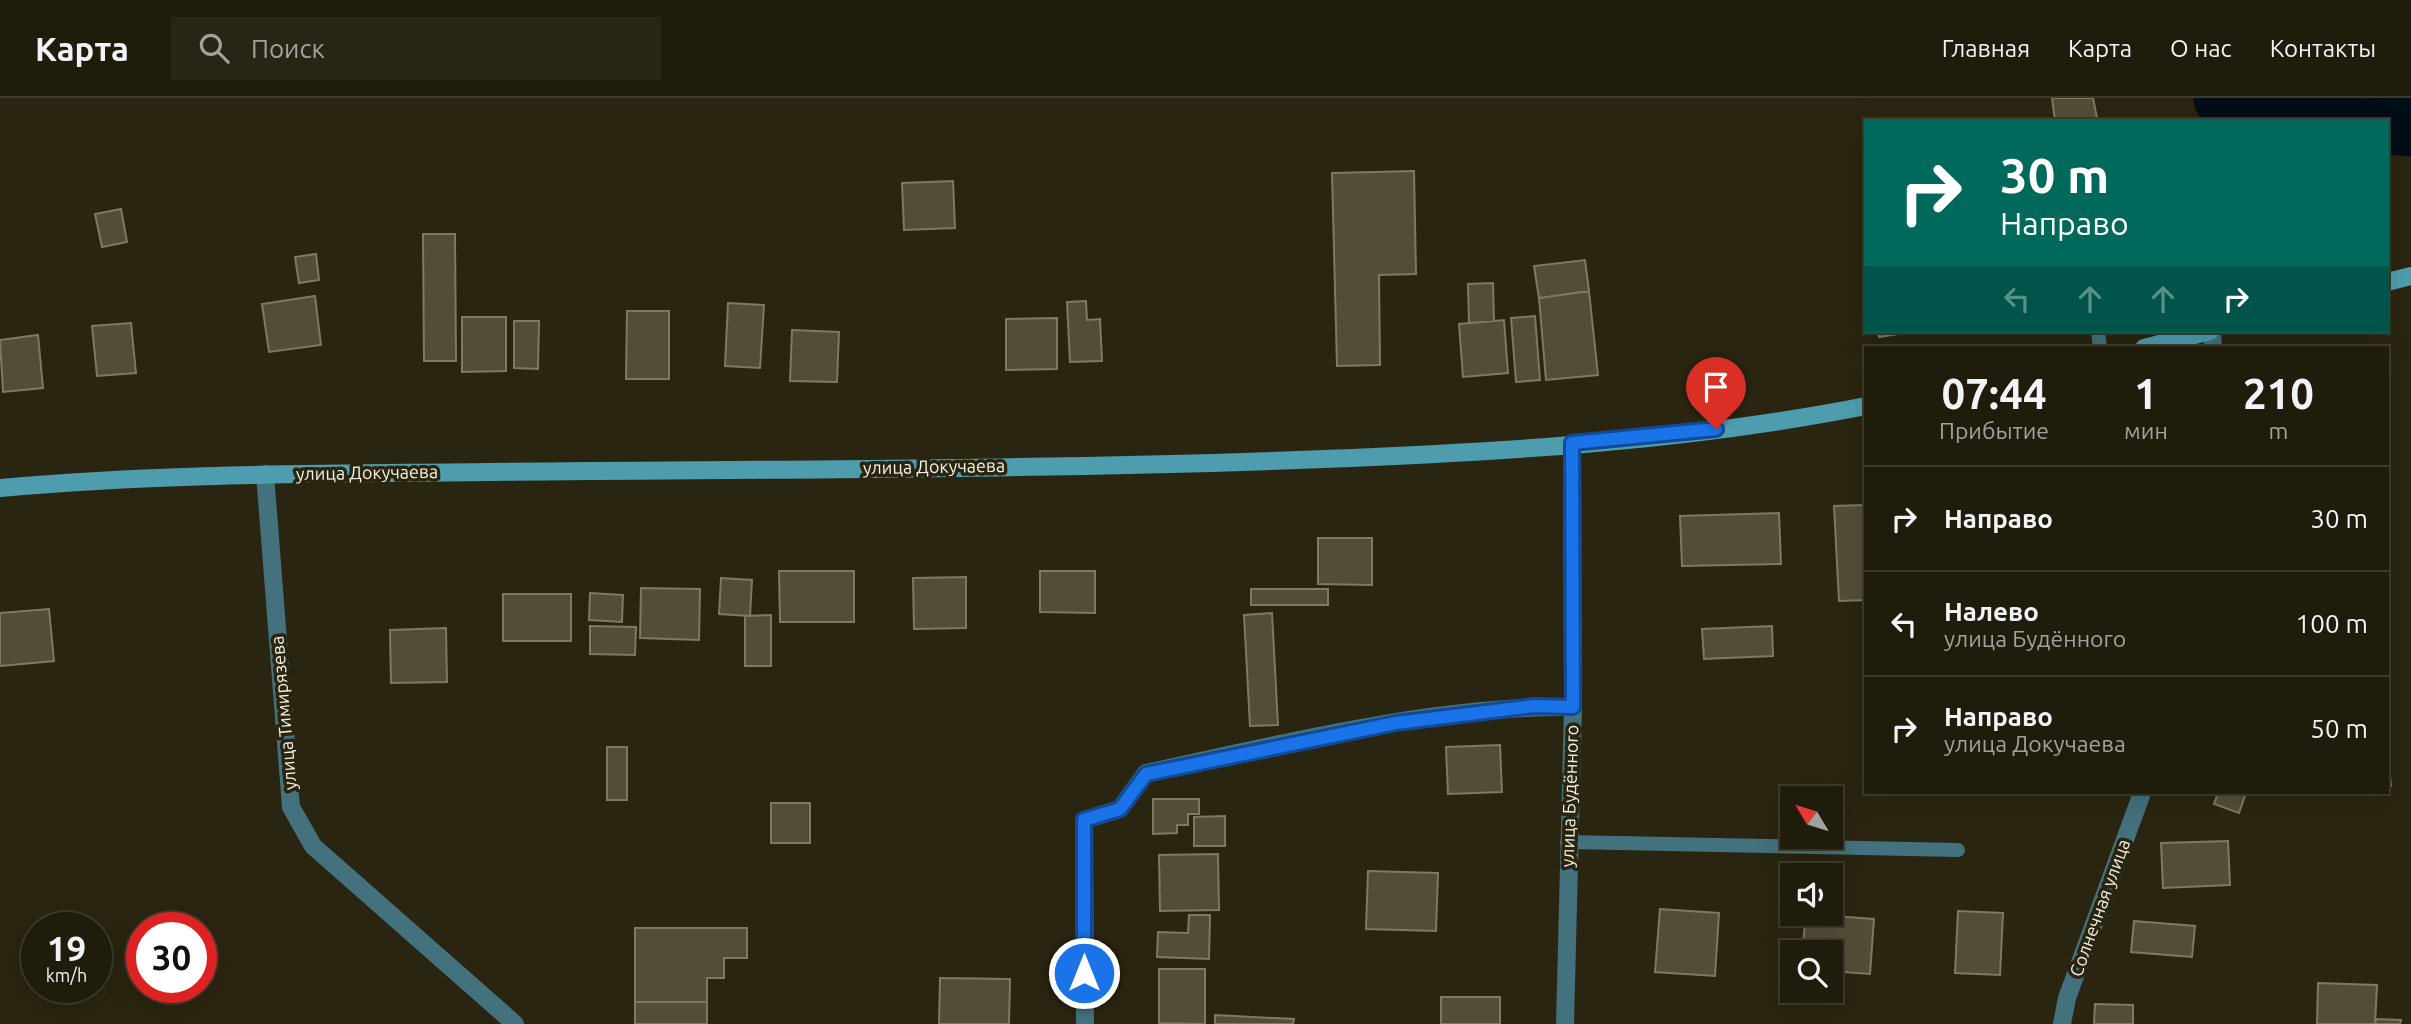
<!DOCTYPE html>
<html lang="ru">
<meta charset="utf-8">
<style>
:root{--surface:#201c0c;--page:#282515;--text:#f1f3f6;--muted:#a2a19d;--line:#3d3a2d}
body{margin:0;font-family:Ubuntu,sans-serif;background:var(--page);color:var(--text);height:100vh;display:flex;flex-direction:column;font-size:26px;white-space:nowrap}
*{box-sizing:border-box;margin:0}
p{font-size:23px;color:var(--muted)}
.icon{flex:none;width:38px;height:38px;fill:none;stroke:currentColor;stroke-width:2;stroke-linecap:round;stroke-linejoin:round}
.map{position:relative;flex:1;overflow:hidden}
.sheet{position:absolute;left:1864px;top:248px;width:525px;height:448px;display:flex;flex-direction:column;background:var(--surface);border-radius:0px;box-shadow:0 7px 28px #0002,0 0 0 2px var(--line)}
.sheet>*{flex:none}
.top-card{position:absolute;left:1864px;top:21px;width:525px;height:214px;border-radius:0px;box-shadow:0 7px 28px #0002,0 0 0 2px var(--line);background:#00695c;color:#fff;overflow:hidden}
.needle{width:46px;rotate:308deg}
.controls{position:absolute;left:1780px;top:688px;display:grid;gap:14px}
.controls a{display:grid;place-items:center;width:63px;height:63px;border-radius:0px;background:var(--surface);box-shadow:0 7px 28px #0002,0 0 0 2px var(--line);font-size:35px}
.speed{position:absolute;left:21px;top:814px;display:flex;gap:14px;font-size:35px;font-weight:700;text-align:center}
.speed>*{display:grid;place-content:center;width:91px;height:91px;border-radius:50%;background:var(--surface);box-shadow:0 7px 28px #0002,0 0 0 2px var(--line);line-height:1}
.speed small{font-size:18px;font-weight:400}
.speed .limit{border:10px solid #d22;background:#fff;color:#111}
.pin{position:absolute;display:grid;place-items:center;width:60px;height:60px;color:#fff;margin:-72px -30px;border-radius:50% 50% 50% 0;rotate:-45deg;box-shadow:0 0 7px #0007}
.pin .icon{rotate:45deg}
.me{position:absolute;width:77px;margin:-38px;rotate:0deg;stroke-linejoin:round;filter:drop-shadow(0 0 5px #0008)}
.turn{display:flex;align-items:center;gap:24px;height:147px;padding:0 21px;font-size:32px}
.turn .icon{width:91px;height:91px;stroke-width:2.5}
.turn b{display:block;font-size:49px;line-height:60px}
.lanes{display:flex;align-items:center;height:66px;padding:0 21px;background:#0003;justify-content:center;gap:35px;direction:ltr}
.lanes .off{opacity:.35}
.eta{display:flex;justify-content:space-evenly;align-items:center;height:119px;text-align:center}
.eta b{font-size:42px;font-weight:700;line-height:49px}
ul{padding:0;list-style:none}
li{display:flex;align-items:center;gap:21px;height:105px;padding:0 21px;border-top:2px solid var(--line)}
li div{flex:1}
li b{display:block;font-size:26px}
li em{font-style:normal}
header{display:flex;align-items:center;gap:42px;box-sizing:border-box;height:98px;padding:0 35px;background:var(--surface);border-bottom:2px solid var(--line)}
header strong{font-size:33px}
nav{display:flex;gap:38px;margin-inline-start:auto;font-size:24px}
.search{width:490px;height:63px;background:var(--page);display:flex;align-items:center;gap:18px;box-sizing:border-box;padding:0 24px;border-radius:0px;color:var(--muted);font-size:26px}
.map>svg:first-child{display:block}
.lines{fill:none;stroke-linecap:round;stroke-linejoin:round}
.river{stroke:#000e17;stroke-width:63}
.building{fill:#534d38;stroke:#7e7962;stroke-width:2}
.service{stroke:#43717d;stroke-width:14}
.minor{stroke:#43717d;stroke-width:18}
.secondary{stroke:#4e9daf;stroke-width:18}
.route-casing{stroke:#114b97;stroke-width:18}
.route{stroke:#1a73e8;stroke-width:12}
.labels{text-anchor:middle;stroke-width:7;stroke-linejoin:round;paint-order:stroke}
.street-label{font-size:18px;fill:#f4f0e4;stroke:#2a2510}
</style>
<header>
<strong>Карта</strong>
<div class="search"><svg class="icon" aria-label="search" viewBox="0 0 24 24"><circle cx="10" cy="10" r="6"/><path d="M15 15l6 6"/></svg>Поиск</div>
<nav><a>Главная</a><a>Карта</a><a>О нас</a><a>Контакты</a></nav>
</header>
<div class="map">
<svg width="2411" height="926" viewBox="0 0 2411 926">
<rect width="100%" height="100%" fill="#2a2510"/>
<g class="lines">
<path class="river" d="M2225,0l55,19 63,4
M2387,25l24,2"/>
</g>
<path class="building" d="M2052,0h41l4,20 -42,3z
M1414,73l2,103 -37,1 1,90 -43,1 -5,-193z
M953,83l2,47 -51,2 -2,-47z
M121,111l6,33 -25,5 -7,-33z
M423,136h32l1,127h-32z
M316,156l3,26 -20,3 -4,-26z
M1585,162l4,31 -50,7 -5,-32z
M1493,185l1,38 -25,2 -1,-39z
M1589,193l9,84 -52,5 -7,-82z
M315,198l6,49 -52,7 -7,-48z
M1086,203l1,19 13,-1 2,42 -32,1 -3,-60z
M728,205l36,2 -4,63 -35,-2z
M627,213h42v68h-43z
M1535,218l5,64 -24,2 -5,-64z
M462,219h44v54l-44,1z
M1057,220v51l-51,1v-51z
M1504,222l4,53 -45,4 -4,-53z
M514,223h25l-1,48 -24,-1z
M131,225l5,50 -39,3 -5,-50z
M792,232l47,2 -2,50 -47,-1z
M1878,233h38l-37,6z
M38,237l5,53 -40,4 -3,-52z
M1864,407l2,95 -27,1 -5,-95z
M1779,415l2,51 -99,2 -2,-50z
M1318,440h54v47l-54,-1z
M779,473h75v51h-74z
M1040,473h55v42l-55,-1z
M966,479v51l-52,1 -1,-51z
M721,480l31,2 -2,36 -31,-2z
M641,490l59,1 -1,51 -59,-2z
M1251,491h77v16h-77z
M590,495l33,2 -1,27 -33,-2z
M503,496h68v47h-68z
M49,511l5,52 -54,5v-53z
M1272,515l6,112 -28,1 -6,-111z
M771,517v51h-26v-50z
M590,528l46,1 -1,28 -45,-1z
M1772,528l1,30 -69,3 -2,-30z
M446,530l1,54 -56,1 -1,-53z
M2387,646l4,42 -4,1z
M1500,647l2,47 -54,2 -2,-47z
M607,649h20v53h-20z
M2218,695h28l-7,20 -25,-9z
M1153,701h46v15h-11v11h-11v8l-24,1z
M771,705h39v40h-39z
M1225,718v30h-31v-29z
M2228,743l2,44 -67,3 -2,-45z
M1218,756l1,56 -59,1 -1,-56z
M1368,773l70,2 -2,58 -70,-2z
M1660,811l59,4 -4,63 -60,-4z
M1958,813l45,2 -3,62 -45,-2z
M1806,816l68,5 -4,55 -40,-3v-19h-28z
M1189,817h21l-1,44 -52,-2 1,-25 30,1z
M2134,823l61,5 -3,31 -61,-5z
M635,830h112v30h-23v20h-17v24h-72z
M1159,871h46v55l-46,-1z
M940,880l70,1 -1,45h-70z
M2318,885l59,2 -2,39h-58z
M1441,899h59v27h-59z
M635,904h72v22h-72z
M2095,906l38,1v19h-39z
M1215,917l79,4 -1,5h-78z
M2376,921l25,1 -1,4h-25z"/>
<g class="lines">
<path class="service" d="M2098,233l2,17
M1567,744l391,8"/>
<path class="minor" d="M2212,233l1,17
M265,376l26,333 22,39 202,178
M1085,926l-1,-204 36,-11 26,-36c133,-29 292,-68 427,-66
M1565,926l8,-317 -1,-264
M2062,926l5,-26 75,-205"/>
<path class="secondary" d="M2387,184l24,-6
M2144,250l66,-17
M0,390c162,-15 325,-14 488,-16 278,-3 557,-2 836,-13 180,-7 364,-18 542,-53"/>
</g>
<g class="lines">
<g class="route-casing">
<path id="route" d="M1084,875v-153l36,-11 26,-35 250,-51 138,-17 39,1 -1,-264 144,-14"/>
</g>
<use href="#route" class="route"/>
</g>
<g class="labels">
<g class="street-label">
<text transform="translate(934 369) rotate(-1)" y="6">улица Докучаева</text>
<text transform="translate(367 375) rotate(-1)" y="6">улица Докучаева</text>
<text transform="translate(284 615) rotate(-95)" y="6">улица Тимирязева</text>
<text transform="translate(1570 698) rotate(-88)" y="6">улица Будённого</text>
<text transform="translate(2100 810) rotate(-70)" y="6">Солнечная улица</text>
</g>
</g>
</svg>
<div class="controls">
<a><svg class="needle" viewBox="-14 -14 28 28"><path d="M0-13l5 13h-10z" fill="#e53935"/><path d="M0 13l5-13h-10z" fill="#a2a19d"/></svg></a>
<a><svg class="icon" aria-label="sound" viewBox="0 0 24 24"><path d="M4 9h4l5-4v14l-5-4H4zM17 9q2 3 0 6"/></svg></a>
<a><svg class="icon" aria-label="search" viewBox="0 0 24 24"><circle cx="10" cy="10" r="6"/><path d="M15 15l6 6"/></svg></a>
</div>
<div class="speed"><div>19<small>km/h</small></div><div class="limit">30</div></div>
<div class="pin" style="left:1716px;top:331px;background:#d93025"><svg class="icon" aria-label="arrive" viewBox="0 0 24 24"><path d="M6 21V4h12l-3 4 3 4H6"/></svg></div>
<svg class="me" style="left:1084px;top:875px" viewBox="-20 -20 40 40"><circle r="17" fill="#1a73e8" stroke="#fff" stroke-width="3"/><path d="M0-11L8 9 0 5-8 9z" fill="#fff"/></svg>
<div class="top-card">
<div class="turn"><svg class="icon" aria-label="right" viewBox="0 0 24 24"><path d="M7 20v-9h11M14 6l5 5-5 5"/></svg><div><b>30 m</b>Направо</div></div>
<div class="lanes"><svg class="icon off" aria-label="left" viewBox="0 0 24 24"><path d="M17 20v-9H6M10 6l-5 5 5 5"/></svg><svg class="icon off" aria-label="ahead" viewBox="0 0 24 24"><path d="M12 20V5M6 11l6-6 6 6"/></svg><svg class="icon off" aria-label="ahead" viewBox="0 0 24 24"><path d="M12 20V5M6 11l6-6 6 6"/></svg><svg class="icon" aria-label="right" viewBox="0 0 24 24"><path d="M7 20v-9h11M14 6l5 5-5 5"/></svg></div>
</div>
<section class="sheet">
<div class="eta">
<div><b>07:44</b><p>Прибытие</p></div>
<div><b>1</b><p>мин</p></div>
<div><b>210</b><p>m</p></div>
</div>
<ul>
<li><svg class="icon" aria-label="right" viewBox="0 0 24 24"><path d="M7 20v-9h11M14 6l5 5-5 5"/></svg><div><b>Направо</b></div><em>30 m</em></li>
<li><svg class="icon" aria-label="left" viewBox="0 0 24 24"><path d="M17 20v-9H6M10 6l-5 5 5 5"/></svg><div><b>Налево</b><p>улица Будённого</p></div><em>100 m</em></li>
<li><svg class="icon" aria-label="right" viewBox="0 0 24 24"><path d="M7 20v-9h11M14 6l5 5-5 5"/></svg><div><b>Направо</b><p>улица Докучаева</p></div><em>50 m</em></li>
</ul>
</section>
</div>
